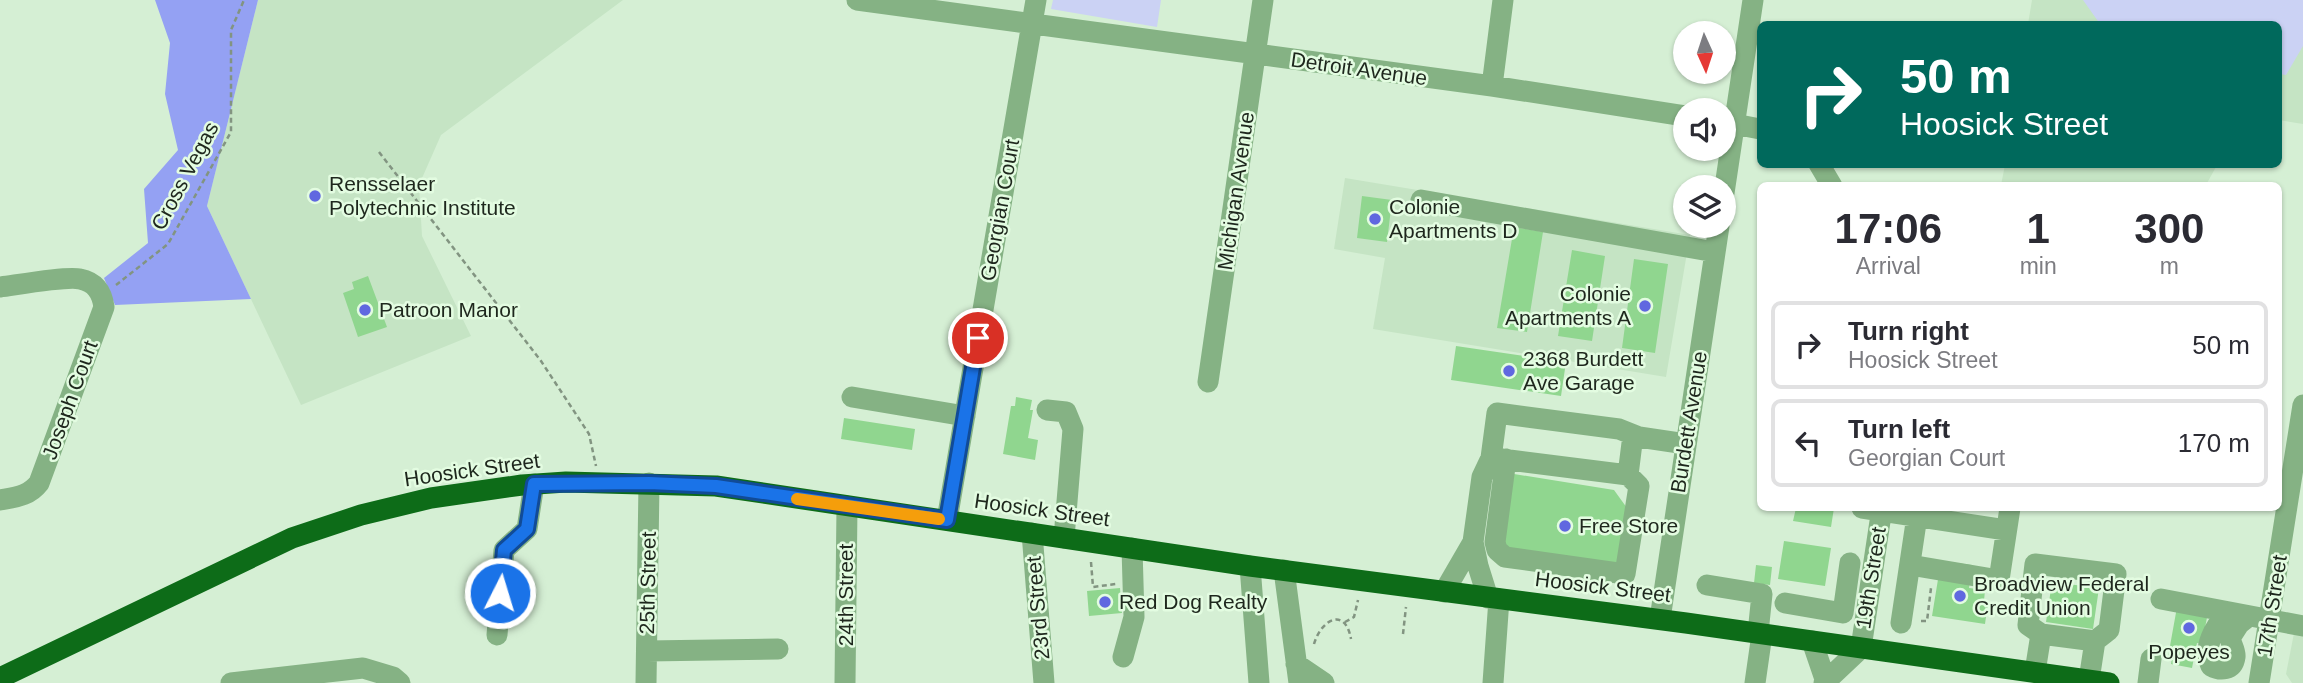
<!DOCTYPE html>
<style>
:root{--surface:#fff;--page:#f7f7f7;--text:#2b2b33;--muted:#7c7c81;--line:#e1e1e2}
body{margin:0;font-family:Helvetica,sans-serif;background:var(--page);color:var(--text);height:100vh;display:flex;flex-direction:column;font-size:26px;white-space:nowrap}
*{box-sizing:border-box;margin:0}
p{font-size:23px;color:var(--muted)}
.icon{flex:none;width:38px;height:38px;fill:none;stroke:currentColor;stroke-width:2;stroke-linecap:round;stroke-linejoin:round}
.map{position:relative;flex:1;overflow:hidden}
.panel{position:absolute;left:1757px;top:182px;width:525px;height:329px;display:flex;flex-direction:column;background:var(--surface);border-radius:10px;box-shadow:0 2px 5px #0004}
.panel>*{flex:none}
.hud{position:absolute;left:1757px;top:21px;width:525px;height:147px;border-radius:10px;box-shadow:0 2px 5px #0004;background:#00695c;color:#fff;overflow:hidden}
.needle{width:46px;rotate:177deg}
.tools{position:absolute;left:1673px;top:21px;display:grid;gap:14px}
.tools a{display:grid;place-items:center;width:63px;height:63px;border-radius:50%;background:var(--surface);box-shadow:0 2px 5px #0004;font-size:35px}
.pin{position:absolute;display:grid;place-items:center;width:60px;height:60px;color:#fff;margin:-30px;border:4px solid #fff;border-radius:50%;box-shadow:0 2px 7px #0007}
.me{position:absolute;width:77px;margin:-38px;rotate:5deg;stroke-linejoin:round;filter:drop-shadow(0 0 5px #0008)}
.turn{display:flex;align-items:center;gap:24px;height:147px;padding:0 28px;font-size:32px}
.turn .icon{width:91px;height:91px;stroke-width:2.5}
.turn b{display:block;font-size:49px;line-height:60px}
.eta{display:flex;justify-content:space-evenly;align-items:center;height:119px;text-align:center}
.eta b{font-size:42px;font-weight:800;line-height:49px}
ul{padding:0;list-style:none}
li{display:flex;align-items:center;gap:21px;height:88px;margin:0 14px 10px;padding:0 14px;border:4px solid var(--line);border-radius:10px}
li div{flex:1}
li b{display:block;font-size:26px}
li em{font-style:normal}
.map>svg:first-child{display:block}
.built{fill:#c5e4c4}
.green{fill:#cbd2f4}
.forest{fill:#94a1f3}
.building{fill:#90d68f}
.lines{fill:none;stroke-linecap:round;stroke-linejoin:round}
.path{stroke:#829481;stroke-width:2.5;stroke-dasharray:5 3.5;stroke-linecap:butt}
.minor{stroke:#85b284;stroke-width:21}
.highway{stroke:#0d6c18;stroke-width:21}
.route-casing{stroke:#114b97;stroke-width:18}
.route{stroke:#1a73e8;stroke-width:12}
.slow{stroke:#f59e0b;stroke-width:12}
.poi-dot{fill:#6068e0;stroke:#e3fce1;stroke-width:2.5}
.labels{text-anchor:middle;stroke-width:5;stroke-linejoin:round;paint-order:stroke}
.street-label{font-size:21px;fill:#1e271d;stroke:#e3fce1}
.poi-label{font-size:21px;fill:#1e271d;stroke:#e3fce1;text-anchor:start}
</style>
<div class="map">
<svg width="2303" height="683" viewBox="0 0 2303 683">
<rect width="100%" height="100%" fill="#d5efd4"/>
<path class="built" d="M258,0h365l-182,135 -22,50 3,51 49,100 -170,69 -94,-199z
M2032,0h271v124l-24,-4 -1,-96h-250z
M2005,165v-1l212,1 -11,20h-205z
M1345,178l345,57 -24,142 -293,-48 12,-71 -51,-9z
M2297,618l6,1v64h-11l-6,-9z"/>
<path class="green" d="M1053,0h108l-4,27 -106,-18z
M2083,0h220v46l-17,29 -7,-1 -1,-50h-178z"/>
<path class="forest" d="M155,0h103l-51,206 44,93 -136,6 -11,-27 44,-35 -4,-54 34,-39 -13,-56 5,-51z"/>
<path class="building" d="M1362,196l30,4 -5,42 -30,-4z
M1514,227l29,5 -16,100 -30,-4z
M1572,250l33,6 -13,85 -34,-5z
M1634,259l34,5 -13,89 -33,-5z
M368,276l19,51 -29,10 -15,-44 11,-4 -2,-7z
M1456,346l110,16 -5,34 -110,-16z
M1016,397l16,3 -2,10h3l-5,28 10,2 -3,20 -32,-6 8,-48h4z
M844,418l71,11 -3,21 -71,-11z
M1514,474l100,16 13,18 -8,59 -112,-15 -4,-8z
M1796,508h38l-3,19 -38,-6z
M1784,541l47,7 -6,38 -47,-7z
M1941,561l31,4 -3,23 16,2 -1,11 4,1 -3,22 -53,-8z
M1756,565l16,2 -2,18 -16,-2z
M2052,582l47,6 -6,41 -47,-7z
M1120,588l2,25 -33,3 -2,-25z
M2177,607l31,5 -6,32 -5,-1 -5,25 -21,-4 1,-6 -4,-1z"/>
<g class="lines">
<path class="path" d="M379,152l162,209 48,73 7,32
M116,285l52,-41 63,-112v-102l13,-30
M1091,562l2,25 23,-3
M1921,621h6l4,-33
M1345,622l9,-5 4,-17
M1403,634l3,-27
M1314,644c7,-24 31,-38 37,-5"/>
<path class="minor" d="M857,0l635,86 193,30
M1492,86l11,-86
M1724,122l36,7
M1819,164l13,22
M1724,193l29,-193
M1421,200l294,52
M0,287c16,-2 67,-11 80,-8 15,3 22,13 24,28l-65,176c-10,13 -23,14 -39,17
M1208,382l55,-382
M852,397l113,19
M1047,410l19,2 7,17 -9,109
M1494,458l134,17 5,-40
M1506,459l-11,83 2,8 8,7 120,17 14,-88 -11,-11
M1862,508l144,22
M947,520l89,-520
M1032,533l12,150
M1910,565l89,15 11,-72
M1250,566l9,117
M1284,570l15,113
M1707,585l55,9 -4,39
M1444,592l29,-50
M1488,598l-10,-32 -5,-24 9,-65 9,-19 6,-45 122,16 20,8 47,7
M2161,599l142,27
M1785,603l58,10 7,-50
M2228,612c-13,15 -26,34 -17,54 9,5 22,5 24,-9 1,-6 -4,-13 -5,-19l9,-14 10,-8
M1660,619l59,-393
M1901,623l16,-107
M2041,634l54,7
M497,635l7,-85 23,-21 7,-45
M1812,641l13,38
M647,651l131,-2
M1123,657l11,-40 -2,-69
M1296,664l28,19
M2035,672l6,-38 -13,-9 7,-61 81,10 -7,56 -14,11 -6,39
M231,683l132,-15 30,9 7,6
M646,683l3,-200
M845,683l2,-177
M1493,683l6,-84
M1755,683l7,-49
M1824,683l37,-35 21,-140
M2148,683l3,-24
M2259,683l44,-278"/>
<path class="highway" d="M0,678l292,-140 69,-23 70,-17 91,-13 44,-3 150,4 534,80 436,57 423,60"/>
</g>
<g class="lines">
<g class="route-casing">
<path id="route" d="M500,593l4,-43 23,-21 7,-45 115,-1 67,3 231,34 31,-182"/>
</g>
<use href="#route" class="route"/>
<path class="slow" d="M797,499l142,20"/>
</g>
<g class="poi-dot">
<circle cx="315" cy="196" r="7"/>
<circle cx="1375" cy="219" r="7"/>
<circle cx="1645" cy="306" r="7"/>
<circle cx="365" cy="310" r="7"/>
<circle cx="1509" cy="371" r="7"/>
<circle cx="1565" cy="526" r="7"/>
<circle cx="1960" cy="596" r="7"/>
<circle cx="1105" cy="602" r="7"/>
<circle cx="2189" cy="628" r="7"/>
</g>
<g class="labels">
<g class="street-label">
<text transform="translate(1359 69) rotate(8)" y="7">Detroit Avenue</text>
<text transform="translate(185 176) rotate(-62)" y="7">Cross Vegas</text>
<text transform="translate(1236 191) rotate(-82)" y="7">Michigan Avenue</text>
<text transform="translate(1000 210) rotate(-80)" y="7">Georgian Court</text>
<text transform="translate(70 400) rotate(-70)" y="7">Joseph Court</text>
<text transform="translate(1689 422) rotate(-81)" y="7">Burdett Avenue</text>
<text transform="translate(472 470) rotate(-8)" y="7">Hoosick Street</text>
<text transform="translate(1042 510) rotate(8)" y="7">Hoosick Street</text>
<text transform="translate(1871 578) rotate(-81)" y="7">19th Street</text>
<text transform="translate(648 583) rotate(-89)" y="7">25th Street</text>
<text transform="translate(1603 587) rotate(7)" y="7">Hoosick Street</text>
<text transform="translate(846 595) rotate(-90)" y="7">24th Street</text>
<text transform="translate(2272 606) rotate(-81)" y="7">17th Street</text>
<text transform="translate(1038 608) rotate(-95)" y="7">23rd Street</text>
</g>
<g class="poi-label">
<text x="329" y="191">Rensselaer<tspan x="329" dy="24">Polytechnic Institute</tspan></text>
<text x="1389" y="214">Colonie<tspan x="1389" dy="24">Apartments D</tspan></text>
<text x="1631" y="301" text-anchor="end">Colonie<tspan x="1631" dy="24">Apartments A</tspan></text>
<text x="379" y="317">Patroon Manor</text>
<text x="1523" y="366">2368 Burdett<tspan x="1523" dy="24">Ave Garage</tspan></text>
<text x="1579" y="533">Free Store</text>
<text x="1974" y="591">Broadview Federal<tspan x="1974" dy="24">Credit Union</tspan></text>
<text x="1119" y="609">Red Dog Realty</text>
<text x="2189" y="659" text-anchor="middle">Popeyes</text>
</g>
</g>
</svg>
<div class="tools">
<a><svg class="needle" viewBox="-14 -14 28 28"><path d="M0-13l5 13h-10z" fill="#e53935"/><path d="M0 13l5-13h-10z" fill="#7c7c81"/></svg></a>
<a><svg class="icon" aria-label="sound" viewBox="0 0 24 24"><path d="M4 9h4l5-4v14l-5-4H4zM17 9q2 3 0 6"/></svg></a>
<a><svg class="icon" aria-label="layers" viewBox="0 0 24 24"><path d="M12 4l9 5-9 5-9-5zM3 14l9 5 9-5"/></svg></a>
</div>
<div class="pin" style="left:978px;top:338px;background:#d93025"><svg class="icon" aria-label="arrive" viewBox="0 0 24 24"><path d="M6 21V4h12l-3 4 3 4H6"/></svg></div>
<svg class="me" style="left:500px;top:593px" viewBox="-20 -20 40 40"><circle r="17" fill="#1a73e8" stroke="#fff" stroke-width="3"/><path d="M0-11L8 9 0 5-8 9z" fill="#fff"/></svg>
<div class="hud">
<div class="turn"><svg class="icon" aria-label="right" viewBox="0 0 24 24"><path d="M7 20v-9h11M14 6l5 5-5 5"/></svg><div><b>50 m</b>Hoosick Street</div></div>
</div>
<section class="panel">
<div class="eta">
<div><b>17:06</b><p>Arrival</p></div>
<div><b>1</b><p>min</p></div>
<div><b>300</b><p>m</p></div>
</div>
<ul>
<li><svg class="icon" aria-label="right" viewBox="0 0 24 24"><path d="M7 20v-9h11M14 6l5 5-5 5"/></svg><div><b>Turn right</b><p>Hoosick Street</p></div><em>50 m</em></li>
<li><svg class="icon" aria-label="left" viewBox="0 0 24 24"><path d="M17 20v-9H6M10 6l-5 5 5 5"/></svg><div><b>Turn left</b><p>Georgian Court</p></div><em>170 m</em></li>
</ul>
</section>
</div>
